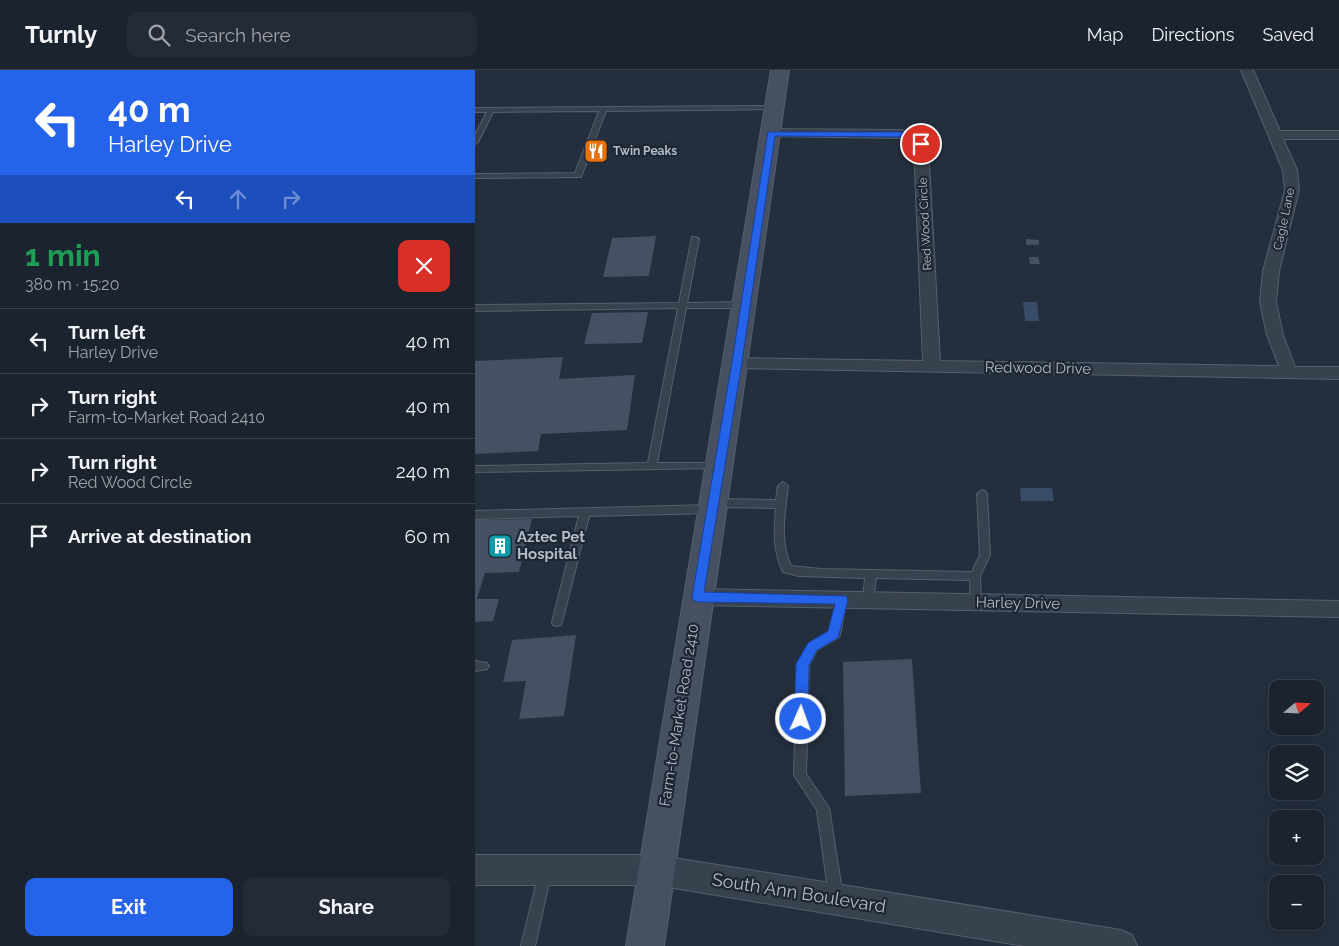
<!DOCTYPE html>
<meta charset="utf-8">
<style>
:root{--surface:#1b232e;--page:#242b36;--text:#f1f3f6;--muted:#a0a4aa;--line:#39404a;--accent:#2563eb}
body{margin:0;font-family:Raleway,sans-serif;background:var(--page);color:var(--text);height:100vh;display:flex;flex-direction:column;font-size:19px;white-space:nowrap}
*{box-sizing:border-box;margin:0}
p{font-size:16px;color:var(--muted)}
.icon{flex:none;width:28px;height:28px;fill:none;stroke:currentColor;stroke-width:2;stroke-linecap:round;stroke-linejoin:round}
.map{position:relative;flex:1;overflow:hidden}
.drawer{display:flex;flex-direction:column;background:var(--surface);width:475px}
.drawer>*{flex:none}
.guide{background:#2563eb;color:#fff;overflow:hidden}
.needle{width:32px;rotate:71deg}
.buttons{position:absolute;left:794px;top:610px;display:grid;gap:10px}
.buttons a{display:grid;place-items:center;width:55px;height:55px;border-radius:10px;background:var(--surface);box-shadow:0 5px 20px #0002,0 0 0 1px var(--line);font-size:25px}
.pin{position:absolute;display:grid;place-items:center;width:42px;height:42px;color:#fff;margin:-21px;border:2px solid #fff;border-radius:50%;box-shadow:0 1px 5px #0007}
.me{position:absolute;width:55px;margin:-28px;rotate:2deg;stroke-linejoin:round;filter:drop-shadow(0 0 4px #0008)}
.turn{display:flex;align-items:center;gap:18px;height:105px;padding:0 25px;font-size:22px}
.turn .icon{width:65px;height:65px;stroke-width:2.5}
.turn b{display:block;font-size:35px;line-height:42px}
.lanes{display:flex;align-items:center;height:48px;padding:0 25px;background:#0003;justify-content:center;gap:25px;direction:ltr}
.lanes .off{opacity:.35}
.round{display:grid;place-items:center;flex:none;width:52px;height:52px;border-radius:10px;background:var(--page)}
.summary{display:flex;align-items:center;justify-content:space-between;height:85px;padding:0 25px}
h1{font-size:30px;font-weight:700;line-height:38px;color:#1e9e55}
.action{display:flex;gap:10px;margin-top:auto;padding:10px 25px}
.action a{flex:1;height:58px;border-radius:10px;background:var(--accent);color:#fff;font-size:20px;font-weight:700;line-height:58px;text-align:center}
.action a+a{background:var(--page);color:var(--text)}
ul{padding:0;list-style:none}
li{display:flex;align-items:center;gap:15px;height:65px;padding:0 25px;border-top:1px solid var(--line)}
li div{flex:1}
li b{display:block;font-size:19px}
li em{font-style:normal}
header{display:flex;align-items:center;gap:30px;box-sizing:border-box;height:70px;padding:0 25px;background:var(--surface);border-bottom:1px solid var(--line)}
header strong{font-size:24px}
nav{display:flex;gap:28px;margin-inline-start:auto;font-size:18px}
.search{width:350px;height:45px;background:var(--page);display:flex;align-items:center;gap:12px;box-sizing:border-box;padding:0 18px;border-radius:10px;color:var(--muted);font-size:19px}
main{display:flex;flex:1;min-height:0}
.map>svg:first-child{display:block}
.water{fill:#394c67}
.building{fill:#455162}
.lines{fill:none;stroke-linecap:round;stroke-linejoin:round}
.service-casing{stroke:#565f6c;stroke-width:2}
.minor-casing{stroke:#565f6c;stroke-width:2}
.tertiary-casing{stroke:#565f6c;stroke-width:2}
.secondary-casing{stroke:#565f6c;stroke-width:2}
.service{fill:#38414e;fill-rule:evenodd}
.minor{fill:#38414e;fill-rule:evenodd}
.tertiary{fill:#38414e;fill-rule:evenodd}
.secondary{fill:#465061;fill-rule:evenodd}
.route{fill:#2563eb;stroke:#184099}
.labels{text-anchor:middle;stroke-width:4.5;stroke-linejoin:round;paint-order:stroke}
.far-poi-label{font-size:12px;font-weight:bold;fill:#b4bcc9;stroke:#1d2633;text-anchor:start}
.far-street-label{font-size:12px;fill:#b4bcc9;stroke:#1d2633}
.street-label{font-size:15px;fill:#b4bcc9;stroke:#1d2633}
.poi-label{font-size:15px;font-weight:bold;fill:#b4bcc9;stroke:#1d2633;text-anchor:start}
.near-street-label{font-size:18px;fill:#b4bcc9;stroke:#1d2633}
</style>
<header>
<strong>Turnly</strong>
<div class="search"><svg class="icon" aria-label="search" viewBox="0 0 24 24"><circle cx="10" cy="10" r="6"/><path d="M15 15l6 6"/></svg>Search here</div>
<nav><a>Map</a><a>Directions</a><a>Saved</a></nav>
</header>
<main>
<section class="drawer">
<div class="guide">
<div class="turn"><svg class="icon" aria-label="left" viewBox="0 0 24 24"><path d="M17 20v-9H6M10 6l-5 5 5 5"/></svg><div><b>40 m</b>Harley Drive</div></div>
<div class="lanes"><svg class="icon" aria-label="left" viewBox="0 0 24 24"><path d="M17 20v-9H6M10 6l-5 5 5 5"/></svg><svg class="icon off" aria-label="ahead" viewBox="0 0 24 24"><path d="M12 20V5M6 11l6-6 6 6"/></svg><svg class="icon off" aria-label="right" viewBox="0 0 24 24"><path d="M7 20v-9h11M14 6l5 5-5 5"/></svg></div>
</div>
<div class="summary"><div><h1>1 min</h1><p>380 m · 15:20</p></div><a class="round" style="background:#d93025;color:#fff"><svg class="icon" aria-label="close" viewBox="0 0 24 24"><path d="M6 6l12 12M18 6L6 18"/></svg></a></div>
<ul>
<li><svg class="icon" aria-label="left" viewBox="0 0 24 24"><path d="M17 20v-9H6M10 6l-5 5 5 5"/></svg><div><b>Turn left</b><p>Harley Drive</p></div><em>40 m</em></li>
<li><svg class="icon" aria-label="right" viewBox="0 0 24 24"><path d="M7 20v-9h11M14 6l5 5-5 5"/></svg><div><b>Turn right</b><p>Farm-to-Market Road 2410</p></div><em>40 m</em></li>
<li><svg class="icon" aria-label="right" viewBox="0 0 24 24"><path d="M7 20v-9h11M14 6l5 5-5 5"/></svg><div><b>Turn right</b><p>Red Wood Circle</p></div><em>240 m</em></li>
<li><svg class="icon" aria-label="arrive" viewBox="0 0 24 24"><path d="M6 21V4h12l-3 4 3 4H6"/></svg><div><b>Arrive at destination</b></div><em>60 m</em></li>
</ul>
<div class="action"><a>Exit</a><a>Share</a></div>
</section>
<div class="map">
<svg width="864" height="876" viewBox="0 0 864 876">
<rect width="100%" height="100%" fill="#242f3e"/>
<path class="water" d="M548,232h14l2,19h-14z
M545,418h32l2,13h-33z"/>
<path class="building" d="M181,166l-7,40 -46,1 9,-39z
M551,169l13,1v5h-13z
M554,187h9l2,7h-10z
M173,242l-6,31 -58,1 8,-31z
M88,287l-4,22 76,-4 -8,55 -86,4 -3,17 -63,3v-93z
M57,449l-13,53 -34,1 -8,26h22l-6,22 -18,1v-102z
M101,565l-12,81 -45,3 7,-38 -23,1 9,-42z
M437,589l9,134 -76,3 -2,-134z"/>
<g class="lines">
<g class="service-casing">
<path id="service" d="M299,36l2,1v2l-170,2 -25,66 -106,1v-4l100,-1 24,-62 -106,1 -15,30 -3,2v-9l12,-23h-12v-4z
M217,167h3l4,2 -12,64 57,-1 4,3 -4,3h-58l-29,155h60l5,3 -2,2 -245,4v-6l173,-3 30,-155 -203,3v-6l204,-2z
M308,412l5,4c-3,25 -9,56 3,80l30,3 151,3 8,-17 -3,-61 5,-4 3,1 2,3 3,61 -10,21 1,26 -1,3 -4,1 -4,-1 -1,-3 -1,-22 -94,-2 -3,22 -1,3 -4,1 -4,-1 -1,-3 2,-22 -66,-2 -16,-4c-10,-21 -9,-42 -7,-64l-61,-1 1,2 -1,3 -4,1 -122,3 -27,106 -1,3 -4,1 -4,-1 -1,-3 27,-106 -104,3v-8l235,-6 -1,-2 1,-3 4,-1 62,1 2,-14z
M367,525l4,1 1,3 -7,36 -2,3 -21,12 -8,15 -3,109 23,34 14,89 -2,5 -5,1 -5,-1 -2,-5 -12,-87 -23,-35 3,-111 12,-20 20,-12 8,-33 1,-3z
M0,591l12,2 2,3 -2,3 -12,2z
M70,797l5,2 1,4 -16,73h-14l18,-73 1,-4z"/>
</g>
<g class="minor-casing">
<path id="minor" d="M766,0h12l27,61h59v8h-56l14,31 2,20 -20,81 -3,31 7,33 12,32h44v12l-602,-11 -6,-1 -2,-4 2,-4 6,-1 186,3 -9,-215 -5,-5 -9,-3 -134,-2 -1,-3 1,-3 5,-1 130,1c12,3 19,5 27,15l12,216 339,5 -12,-31 -7,-33 3,-31 22,-81 -2,-20z
M223,519l641,12v16l-641,-12 -7,-2 -3,-6 3,-6z"/>
</g>
<g class="tertiary-casing">
<path id="tertiary" d="M0,785h181l465,75 11,5 5,11h-113l-368,-61h-181z"/>
</g>
<g class="secondary-casing">
<path id="secondary" d="M296,0h18l-125,876h-38z"/>
</g>
<use href="#service" class="service"/>
<use href="#minor" class="minor"/>
<use href="#tertiary" class="tertiary"/>
<use href="#secondary" class="secondary"/>
</g>
<path class="route" d="M293,62h133l16,4 8,8 -7,2 -7,-7 -10,-2 -126,-1 -33,226 -38,230 142,4 2,4 -10,38 -21,12 -8,15 -1,54 -2,4 -5,2 -5,-2 -2,-4 2,-55 12,-21 20,-12 7,-27 -137,-2 -5,-2 -1,-3 40,-235z"/>
<defs>
<g id="restaurant-square" transform="scale(1.25)"><rect x="-9" y="-9" width="18" height="18" rx="4" fill="#e8710a" stroke="#1d2633"/><path d="M-5-6h1v4h1v-4h1v4h1v-4h1v5L-1.5 .5V6h-2V.5L-5-1ZM5-6V6H3V1.5H1.5Q1.5-4 5-6Z" fill="#fff"/></g>
<g id="building-square" transform="scale(1.25)"><rect x="-9" y="-9" width="18" height="18" rx="4" fill="#0f9aa8" stroke="#1d2633"/><path d="M-4-6H4V6H1V3H-1V6H-4ZM-2.5-4.3h1.7v1.8h-1.7ZM.8-4.3h1.7v1.8H.8ZM-2.5-1h1.7V.8h-1.7ZM.8-1h1.7V.8H.8Z" fill="#fff"/></g>
</defs>
<g fill-rule="evenodd">
<use href="#restaurant-square" x="121" y="81"/>
<use href="#building-square" x="25" y="476"/>
</g>
<g class="labels">
<g class="far-poi-label">
<text x="138" y="85">Twin Peaks</text>
</g>
<g class="far-street-label">
<text transform="translate(809 149) rotate(-78)" y="4">Cagle Lane</text>
<text transform="translate(450 154) rotate(-93)" y="4">Red Wood Circle</text>
</g>
<g class="street-label">
<text transform="translate(563 298) rotate(1)" y="5">Redwood Drive</text>
<text transform="translate(543 533) rotate(1)" y="5">Harley Drive</text>
<text transform="translate(204 645) rotate(-81)" y="5">Farm-to-Market Road 2410</text>
</g>
<g class="poi-label">
<text x="42" y="472">Aztec Pet<tspan x="42" dy="17">Hospital</tspan></text>
</g>
<g class="near-street-label">
<text transform="translate(324 823) rotate(9)" y="6">South Ann Boulevard</text>
</g>
</g>
</svg>
<div class="buttons">
<a><svg class="needle" viewBox="-14 -14 28 28"><path d="M0-13l5 13h-10z" fill="#e53935"/><path d="M0 13l5-13h-10z" fill="#a0a4aa"/></svg></a>
<a><svg class="icon" aria-label="layers" viewBox="0 0 24 24"><path d="M12 4l9 5-9 5-9-5zM3 14l9 5 9-5"/></svg></a>
<a>+</a>
<a>−</a>
</div>
<div class="pin" style="left:446px;top:74px;background:#d93025"><svg class="icon" aria-label="arrive" viewBox="0 0 24 24"><path d="M6 21V4h12l-3 4 3 4H6"/></svg></div>
<svg class="me" style="left:326px;top:649px" viewBox="-20 -20 40 40"><circle r="17" fill="#2563eb" stroke="#fff" stroke-width="3"/><path d="M0-11L8 9 0 5-8 9z" fill="#fff"/></svg>
</div>
</main>
